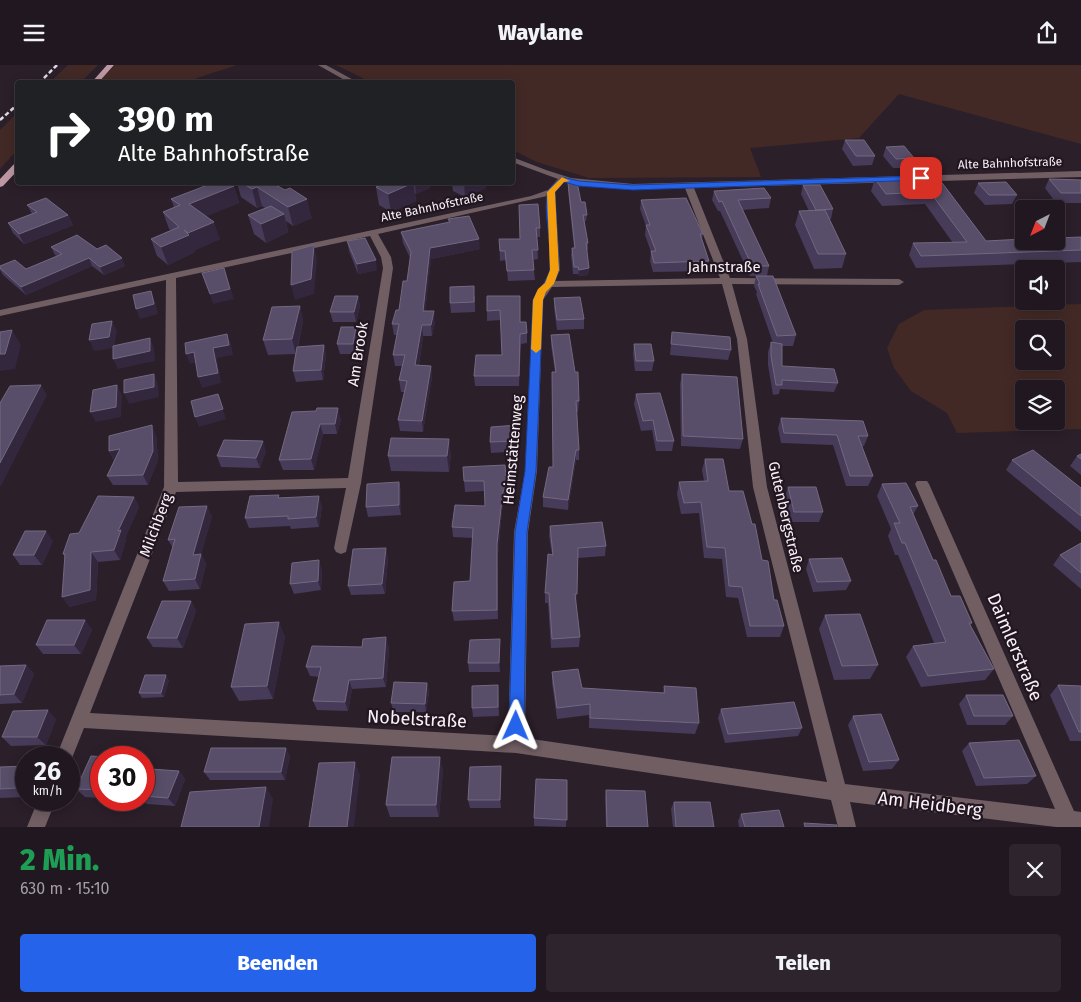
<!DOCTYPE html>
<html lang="de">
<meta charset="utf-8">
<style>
:root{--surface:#201720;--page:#2d242d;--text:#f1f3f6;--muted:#a29fa5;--line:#3d363e;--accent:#2563eb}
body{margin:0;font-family:"Fira Sans",sans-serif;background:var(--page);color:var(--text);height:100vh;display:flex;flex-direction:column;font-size:19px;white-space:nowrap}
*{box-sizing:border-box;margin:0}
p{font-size:16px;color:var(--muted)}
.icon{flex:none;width:28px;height:28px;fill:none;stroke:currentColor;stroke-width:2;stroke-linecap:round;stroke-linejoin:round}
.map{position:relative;height:762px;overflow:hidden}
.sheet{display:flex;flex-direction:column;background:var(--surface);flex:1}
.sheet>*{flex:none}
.banner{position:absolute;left:15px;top:15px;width:500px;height:105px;border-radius:5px;box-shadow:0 2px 12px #0003,0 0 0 1px var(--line);background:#202124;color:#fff;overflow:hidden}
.needle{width:32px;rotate:222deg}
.tools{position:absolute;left:1015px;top:135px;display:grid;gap:10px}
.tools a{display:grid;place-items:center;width:50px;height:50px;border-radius:5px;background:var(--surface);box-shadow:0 2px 12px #0003,0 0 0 1px var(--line);font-size:25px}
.speed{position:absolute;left:15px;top:681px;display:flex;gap:10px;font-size:25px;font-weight:700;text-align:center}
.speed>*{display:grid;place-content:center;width:65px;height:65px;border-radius:50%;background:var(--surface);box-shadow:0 2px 12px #0003,0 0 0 1px var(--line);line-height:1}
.speed small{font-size:12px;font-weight:400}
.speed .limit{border:8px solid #d22;background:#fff;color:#111}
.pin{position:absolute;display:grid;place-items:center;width:42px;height:42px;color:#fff;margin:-21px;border-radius:10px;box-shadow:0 2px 8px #0006}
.me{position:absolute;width:55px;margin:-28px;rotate:1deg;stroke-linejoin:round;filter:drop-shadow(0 0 4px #0008)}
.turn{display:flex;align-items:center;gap:18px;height:105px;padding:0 20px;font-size:22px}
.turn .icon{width:65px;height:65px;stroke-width:2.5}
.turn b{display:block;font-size:35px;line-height:42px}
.round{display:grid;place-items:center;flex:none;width:52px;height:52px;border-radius:5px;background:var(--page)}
.headline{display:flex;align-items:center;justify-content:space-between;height:85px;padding:0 20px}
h1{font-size:30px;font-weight:800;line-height:38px;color:#1e9e55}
.cta{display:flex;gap:10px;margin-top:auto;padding:10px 20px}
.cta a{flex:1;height:58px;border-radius:5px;background:var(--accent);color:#fff;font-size:20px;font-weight:800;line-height:58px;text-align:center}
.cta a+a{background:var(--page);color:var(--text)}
header{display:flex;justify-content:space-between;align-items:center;height:65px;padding:0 20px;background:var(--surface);font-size:22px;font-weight:800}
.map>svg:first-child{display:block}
.green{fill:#432925;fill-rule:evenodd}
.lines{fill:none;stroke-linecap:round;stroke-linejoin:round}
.minor{fill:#705e63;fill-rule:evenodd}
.major{fill:#bd98a2;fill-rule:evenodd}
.rail{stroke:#e1d9e0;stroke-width:2.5;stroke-dasharray:4.5 2.5;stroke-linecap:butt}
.wall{fill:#463b58}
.shaded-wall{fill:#33273e}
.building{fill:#594e69;stroke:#726880}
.route{fill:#2563eb;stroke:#184099}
.slow{fill:#f59e0b}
.labels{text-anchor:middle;stroke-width:4.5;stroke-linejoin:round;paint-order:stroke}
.far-street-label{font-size:12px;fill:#f9f1f8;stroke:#221620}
.street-label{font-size:15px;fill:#f9f1f8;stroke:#221620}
.near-street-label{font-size:18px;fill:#f9f1f8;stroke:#221620}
</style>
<header><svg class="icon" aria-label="menu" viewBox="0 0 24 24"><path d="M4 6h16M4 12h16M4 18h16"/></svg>Waylane<svg class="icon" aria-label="share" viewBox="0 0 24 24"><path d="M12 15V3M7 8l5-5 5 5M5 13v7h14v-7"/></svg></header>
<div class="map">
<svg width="1081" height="762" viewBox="0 0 1081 762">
<rect width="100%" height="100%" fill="#2b1f2a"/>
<path class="green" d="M68,0h30l-17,17h-31z
M115,0h122l-40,13 -7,4h-91z
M336,0h745v79l-182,-50 -40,44 -109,10 11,29 -172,1 -52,-16 -24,-12 -1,-67 -141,-1z
M17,48v37l-17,19v-39z
M1081,239v125l-124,4 -10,-20 -36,-22 -17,-23 -7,-20 12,-24 25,-14zM1024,264h32v32h-32zM1024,324h32v32h-32z"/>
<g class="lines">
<path class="minor" d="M318,0h8l33,18h-9z
M512,92l34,13 25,8 62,6 448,-13v6l-387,11 36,90 169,1 5,3 -5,3 -167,-1 15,55 20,148 78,297 210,25 -140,-325 2,-3h10l2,3 145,327 7,1v15h-25l-206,-25 6,25h-18l-7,-27 -315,-47 -432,-25 -14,35 -1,-6h-13l108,-270 2,-207 -166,36v-6l531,-114 17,-6 10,-11 -46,-17zM565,116l51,8 69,-1 35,90 -165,3 5,-11 -5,-78zM547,131l3,74 -6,13 -7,8 -4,9 -8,171 -11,61 -6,204 -418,-23 86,-221 170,-4 -12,60 2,4 5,2 5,-2 15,-69 32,-215 -2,-11 -13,-23zM370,171l11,21 2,11 -35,210 -170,4 -2,-204zM722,219l15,55 16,148 74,295 -302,-44 3,-206 9,-61 6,-171 9,-13z
M38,735h18l-11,27h-18z"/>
<path class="major" d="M107,0h7l-16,18h-7z
M15,98h3v7l-15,16 -3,1v-8z"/>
<path class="rail" d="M39,18l18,-18
M0,55l18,-16"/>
</g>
<path class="wall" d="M845,75l30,16 -3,9 -19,1 -11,-17z
M886,82l28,11 -3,10h-18l-10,-12z
M875,114l65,1 46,61 95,-4v25l-165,6 -7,-13 4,-12h40l-28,-39 -43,2 -11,-15z
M1049,114l32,1v23h-25l-11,-15z
M237,118h35l40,35 -19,8 -7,-5 2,11 -22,11 -12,-9 -6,-19 17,-7 -3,-2 -5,2 -16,-11z
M386,118h43l1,5 -14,6 -1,-1 1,8 -25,11 -12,-7 -3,-18z
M452,118h34v5l-21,9 -12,-6z
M568,118l13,19 6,13 -1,6h-2l4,22v7h-2l3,18 -1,7 -10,1v-2h-5l-2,-19 1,-7h2l-6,-58z
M978,118l39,12 -5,9 -27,1 -11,-12z
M803,120l30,24 -2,10h-2l17,35 -4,14 -28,1 -19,-44 4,-14h10l-8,-17z
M234,121l5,17 -33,13 14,23 -25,11v2l-27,13 -11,-9 -6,-17 20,-9 -2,-1 -6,-17 11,-5 -3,-8z
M714,126l57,7 -2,10 -27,2 27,56 -2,10 29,59 -3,11h-11v20l56,17 -4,9 -54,-3 -1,5 -6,1 -5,-30v-13l3,-10 2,1 -17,-49 1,-2 -3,-6 2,-10h-6l-30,-65h-2l-6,-11z
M641,135l62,34 -1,5 7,22 -1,10 -55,1 -3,-11 1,-9 -6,-17 1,-9 -6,-17z
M27,140l41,10 5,10 -22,9 -27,10 -11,-11 -5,-10 24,-9z
M519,140l21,23v9h-3l1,22 -5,1 2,20 -27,1 -2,-21 -6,1 -1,-22h21z
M448,154l32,30 -49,10 -6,52 10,11 -3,14h-9l-4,29 12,1 1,11 -9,55 -23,-1 -2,-11 7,-28h-4l-2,-12 3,-14h-7l-2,-11 4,-20h-3l-2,-11 7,-14 8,-29 3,-23 -7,-15 -2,-11 48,-9z
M347,176l30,29 -19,4 -9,-23z
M51,182l46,2 28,17 -21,9 -12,-9 -66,29 -23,-20 -3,-5v-4l26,3 31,-13 -2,-1z
M358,231l2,10 -4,16h-23l-3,-10z
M475,231v16l-24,1 -1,-10z
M487,231l33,26 7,11v10l-6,1 -2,42h-44l-1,-10 28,-21 -1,-35 -14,1z
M554,233l30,21v10l-27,1 -3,-22z
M300,241l3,15 -5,26 26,-2 2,10 -3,25 -27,2 -3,-11 2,-17 -27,1 -5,-15z
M356,262l2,10 -3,17h-15l-3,-10z
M672,267l59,18 -3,10 -58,-5z
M551,270l28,66 -1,11h-1l2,38v10h-3l-8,50 -25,-3v-10l10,-30 2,-95 -4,-27z
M634,279l20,17 -2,10h-17l-2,-17z
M682,309l61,65 -3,10 -59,-3 -1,-62z
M636,329l38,47 -2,10h-16l-4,-21 -11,1 -7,-27z
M292,347l49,7 -4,15h-14l-9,36h-31l-4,-10z
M781,353l87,18 -4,10h-2l11,30 -5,10h-22l-13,-41 -52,-2 -3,-15z
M156,370l2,25 -10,25h-35l-6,-9 7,-15 -5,-10z
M519,376v10l-28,2 -1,-11z
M266,386l-6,17 -39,-1 -4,-11z
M451,389l-2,18 -58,-1 -3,-15z
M1081,389v21l-11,-9 7,-10z
M705,394l24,32 33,69 12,40 10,26 -4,11h-33l-9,-39 -12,-1 -4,-38 -18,-1 -5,-45 -18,1 -4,-20 2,-12 25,-1 -2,-11z
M1012,395l69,28v44l-75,-62z
M505,400l3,35h-5l-5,54v65l-44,2 -2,-10 18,-30 3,-43 -20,-1 -1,-10 33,-21v-15l-20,1 -1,-11z
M399,417l2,10v23l-33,2 -2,-10z
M882,419l36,22 -5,9 20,45 18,36 21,27 -2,3 24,43 -9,11 -64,7 -15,-30 7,-11 21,-3 -36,-88h-3l-7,-19 3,-7 -14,-33z
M788,422l35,25 -4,10h-28l-6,-25z
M134,432l5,10 -14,31 1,2 -6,20 -22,2 -2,38 -27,7 -4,-50 -2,-3 16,-21z
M280,433l42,8 -3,21 -28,2 -1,-3 -41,2 -4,-10z
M212,451l-11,38 5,10 -6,25 -31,2 -6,-10 10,-33 -5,-8z
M550,461l56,20 -1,10 -27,2 -2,46 4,33 -1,10 -28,1 -3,-45h-3v-10l7,-39 -3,-18z
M53,476l-11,24h-22l-7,-10z
M1081,478v46l-28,-24 7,-10z
M388,493l-3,36 -34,1 -3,-9z
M809,494l42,22 -5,9 -33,2 -7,-23z
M322,505l-1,20 -27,4 -4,-10z
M191,536l5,10 -13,37 -30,-1 -6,-9z
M825,550l53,50 -8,14 -36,1 -15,-51z
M85,555l7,10 -11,24h-38l-7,-9z
M285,571l-12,63 -34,2 -8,-14z
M362,582h27l-3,40 -34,2 -4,22 -31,-1 -4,-9 6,-24 -9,-1 -4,-9z
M500,584v23h-31l-1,-9z
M26,600l8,9 -12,29 -22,1v-38z
M552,607l30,16 81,5 1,-7 35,37 -4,11 -106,-6v-13l-32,4 -5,-36z
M169,615l-5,17 -22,1 -3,-5z
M427,618l2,9 -3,20h-32l-3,-9z
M498,620l1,31 -26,1 -1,-9z
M1058,620l23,1v55h-11l-20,-46z
M966,630l47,21 -8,9h-38l-8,-21z
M721,644l81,19 -4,8 -73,7 -7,-25z
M853,651l46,44 -7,9 -29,2 -15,-46z
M56,654l-10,26 -35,1 -9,-9z
M969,678l67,33 -9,8 -51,2 -14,-35z
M290,691l-5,24h-75l-6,-8z
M101,692v41l-16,-1 -9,-8z
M501,701v42h-31l-2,-8z
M0,702l26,30 -26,1z
M443,704l-4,48h-49l-4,-12z
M179,706l6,8 -10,27 -28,-2 -4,-4 1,-14z
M567,715l-1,47 -32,-1v-8z
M606,725l42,37h-42l-1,-29z
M674,737l40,25h-41l-2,-18z
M741,749l43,13h-45l-1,-6z"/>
<path class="shaded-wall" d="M413,118l3,18 -25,11 -3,-18z
M415,118h14l1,5 -14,6z
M464,118h22v5l-21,9z
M234,121l5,17 -44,18 -6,-17z
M257,122l5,19 -5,2 -5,-19z
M307,134l5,19 -19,8 -5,-19z
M284,149l4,18 -22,11 -5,-19z
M68,150l5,10 -22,9 -27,10 -5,-10z
M214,157l6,17 -25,11v2l-27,13 -7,-18 27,-14z
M479,174l1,10 -49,10 -7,63 -1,-11 7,-63z
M314,180l3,15 -3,34 -19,6 -4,-15z
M89,193l3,8 -66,29 -5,-8z
M122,193l3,8 -21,9 -4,-8z
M376,195l1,10 -19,4 -1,-10z
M224,203l10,31 -21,5 -3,-10z
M589,203l-1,7 -10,1 1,-6z
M151,226l4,10 3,13 -18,5 -4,-10z
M358,231l2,10 -4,16 -2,-10z
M300,241l3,15 -7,33 -4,-15z
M434,246l1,11 -3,14 -1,-11z
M112,256l5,10 -3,17 -20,3 -5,-11z
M422,260l1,11 -6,40 -2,-11z
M356,262l2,10 -3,17 -2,-10z
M12,265l9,15 -6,24 -15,2v-17z
M227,269l4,10 2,11 -16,3 4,25 -19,5 -4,-11 15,-29z
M150,273l4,10 1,13 -37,8 -5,-10z
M324,280l2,10 -3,25 -2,-10z
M194,287l4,10 -8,2 -4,-10z
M431,301l1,11 -9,55 -1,-11z
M154,309l4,10 1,13 -30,7 -5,-11z
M41,320l6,10 -46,91 -1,-1v-22z
M117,320l5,10 -1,22 -25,5 -6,-10z
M218,329l8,25 -27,8 -4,-10z
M338,343l3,11 -4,15 -2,-10z
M320,359l3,10 -9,36 -3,-11z
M152,360l4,10 2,25 -10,25 -5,-10z
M449,374l2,15 -2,18 -2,-16z
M263,376l3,10 -6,17 -4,-10z
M120,384l-6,12 -5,-10z
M576,385v10l-8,50v-10z
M399,417l2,10v23l-2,-10z
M503,425v10l-5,54v65l-1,-75z
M319,431l3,10 -3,21 -3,-10z
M134,432l5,10 -14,31 1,2 -6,20 -6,-10 4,-19z
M207,441l5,10 -14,49 -5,-10z
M46,466l7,10 -11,24 -8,-10z
M386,483l2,10 -3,36 -3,-10z
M91,487l7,10 -2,38 -27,7 -7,-10z
M201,489l5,10 -6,25 -5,-10z
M319,495l3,10 -1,20 -3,-9z
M191,536l5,10 -13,37 -6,-10z
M85,555l7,10 -11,24 -7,-9z
M279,557l6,14 -12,63 -6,-13z
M386,572l3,10 -3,40 -3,-9z
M500,574v33l-1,-9z
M26,600l8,9 -12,29 -8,-9z
M166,610l3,5 -5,17 -3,-4z
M349,615l3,9 -4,22 -3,-9z
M427,618l2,9 -3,20 -1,-8z
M48,645l8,9 -10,26 -9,-8z
M286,683l4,8 -5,24 -4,-8z
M440,692l3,12 -4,48 -3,-12z
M355,697l5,13 -6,52h-7z
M26,701v31l-9,-9z
M501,701v42l-1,-8z
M179,706l6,8 -10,27 -7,-8z
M266,722l7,12 -4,28h-10z"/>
<path class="building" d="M845,75h19l11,16h-19z
M904,81l10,12 -18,1 -10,-12z
M875,114l65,1 46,61 38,-2v2h32v-3l25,-1v13l-160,6 -8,-13 54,-1 -37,-50 -44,2z
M1049,114l32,1v13h-20z
M577,117l4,20h4l1,6 1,7h-4l5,28h-2l3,25 -10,2 -1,-3h-4l-2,-19h3l-7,-65z
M1006,117l11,13h-28l-11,-12z
M213,118h16l5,3 -45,18 25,18 -26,11 -4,-3 5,5 -28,12 -10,-8 28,-12 -16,-15 17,-7 -9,-6z
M242,118h30l13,7 5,-2 17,11 -19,8 -31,-20 -5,2z
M386,118h27l-25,11 -12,-7z
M803,120h17l13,24 -17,1z
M764,123l7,10 -33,2 31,66h-17l-30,-65 -3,1 -5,-11z
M46,133l22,17 -49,19 -11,-11 29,-11 -10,-7z
M686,133l17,36h-3l9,27 -55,2 -3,-12h5l-10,-26h4l-9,-25z
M538,139l2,24h-4l2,22h-6l2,20 -27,1 -2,-20h-5l-1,-12h21l-1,-34z
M271,141l13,8 -23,10 -13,-9z
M825,145l21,44h-28l-19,-43z
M469,151l10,23 -49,9 -7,63h11l-3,14h-9l-7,40 16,1 -9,55 -24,-1 9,-39 -8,-1 6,-25h-12l6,-31h-7l4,-14h3l4,-29h4l4,-29 -10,-20 49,-10 -2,-3z
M77,170l20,14 9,-4 16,13 -22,9 -11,-9 -68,29 -21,-19v-2l15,-6 11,9 36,-15 -11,-7z
M365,173l11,22 -19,4 -10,-23z
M314,180l-3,34 -20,6 1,-34z
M224,203l6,21 -20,5 -8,-21z
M756,211h17l23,59 -19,1 -19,-52h2z
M474,221v16l-24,1v-16z
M151,226l3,13 -18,5 -3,-14z
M335,231h23l-4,16h-24z
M487,231h33v26h6l1,11 -7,1 -1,42h-45l2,-21h26l-2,-45 -13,1z
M580,232l4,22 -27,1 -3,-22z
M300,241l-8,33 -29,1 9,-33z
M112,256l-3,16 -20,3 3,-16z
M341,262h15l-3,17h-16z
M12,265l-7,24h-5v-22z
M672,267l58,5 1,13 -60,-6z
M227,269l2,11 -16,3 5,25 -20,4 -4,-25 -8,2 -1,-11z
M569,269l6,38h3l1,29h-3l3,49h-3l-8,50 -25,-3 6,-30h4l-1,-95h4l-5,-37z
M150,273v13l-37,8v-13z
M771,277l11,2v22l52,3 4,14 -56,-3v5h-6l-5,-29z
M634,279h17l3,17h-18z
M324,280l-3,25 -28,1 4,-24z
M154,309v13l-30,6v-13z
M682,309l55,3 6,62 -60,-3z
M41,320l-41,78v-60l10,-17z
M117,320l-1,22 -26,5 3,-22z
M660,328l14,48h-17l-4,-21 -10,1 -7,-27z
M218,329l5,15 -28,8 -4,-16z
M317,343h21l-3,16h-15l-9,35 -32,1 13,-48 24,-1z
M781,353l82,3 5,15h-10l15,40h-23l-13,-41 -53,-2z
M152,360l1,26 -10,24 -36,1 13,-27 -11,2v-15z
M518,360l1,16 -29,1 1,-15z
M391,373l58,1 -2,17h-59z
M224,375l39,1 -7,17 -39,-2z
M1033,385l48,38v28l-69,-56z
M1081,389v5l-4,-3z
M705,394h18l6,32h14l9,33h3l7,36 6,1 6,39h3l7,26h-34l-8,-39 -13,-1 -4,-38 -18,-1 -6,-45 -17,1 -5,-21 29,-1z
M505,400l2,25h-4l-6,54v66l-45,1 2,-29 16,-1 3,-53 -21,-1 3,-22 30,1 -1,-25h-20l-1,-14z
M399,417v23l-33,2 1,-23z
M906,418l12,23 -8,1 23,53h3l15,36h9l12,27h-3l25,46 -66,7 -15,-30 33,-4 -41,-99h-3l-8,-20h6l-18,-39z
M788,422h28l7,25h-29z
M279,430l-1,3 41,-2 -3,21 -28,2v-3l-43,2 5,-22z
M98,431l36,1 -16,34 3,-1 -7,20 -23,2 -1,38 -28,7 3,-43h-2l7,-20 9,-1z
M207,441l-14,49 8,-1 -6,25 -32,2 12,-42 -7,1 11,-33z
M602,457l4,24 -28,2 -1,46h-2l5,43 -28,2 -3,-46h-4l3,-39 5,1 -3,-29z
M25,466h21l-12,24h-21z
M1081,478v30l-21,-18z
M386,483l-4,36 -34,2 5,-37z
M842,493l9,23 -34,1 -8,-23z
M319,495l-1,21 -28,3 2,-21z
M162,536h29l-14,37h-30z
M860,549l18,51 -36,1 -17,-51z
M47,555h38l-11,25h-38z
M279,557l-12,64 -36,1 14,-63z
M386,572l-3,41 -34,2 -4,22 -32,-1 8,-34h-15l6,-21 50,1 1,-8z
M500,574l-1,24h-31l2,-23z
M26,600l-12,29 -14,1v-29z
M578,604l4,19 83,5 -1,-7 32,2 3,35 -109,-5v-14l-33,4 -5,-36z
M145,610h21l-5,18h-22z
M394,617l33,1 -2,21 -34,-1z
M498,620v22l-26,1v-22z
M1058,620l23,1v46h-2z
M966,630h37l10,21h-39z
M794,637l8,26 -74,6 -7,-25z
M48,645l-11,27h-35l11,-26z
M881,649l18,46 -30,2 -16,-46z
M1019,675l17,36 -52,2 -15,-35z
M211,683h75l-5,24h-77z
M91,691l15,1h-5v33l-25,-1z
M392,692h48l-4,48h-50z
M355,697l-8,65h-38l10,-64z
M26,701l-9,22 -17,1v-22z
M501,701l-1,34h-32l2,-33z
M151,704l28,2 -11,27 -24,-2v-10z
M536,714l31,1v40l-33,-2z
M266,722l-7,40h-78l9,-35z
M606,725l39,1 3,36h-41z
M674,737h36l4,25h-38z
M779,745l5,17h-39l-4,-13z
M804,758l33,2v2h-32z"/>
<path class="route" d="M921,111l3,1v3l-291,10 -54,-4 -15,-4 -9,10 4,78 -5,14 -8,8 -3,8 -7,171 -9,61 -3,194 -2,5 -6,2 -5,-2 -2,-5 6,-194 10,-61 8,-171c5,-11 15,-18 17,-31 3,-22 -8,-60 -2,-79l14,-13 17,4 54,4z"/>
<path class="slow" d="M562,112l8,4 -6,1 -9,10 4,78 -5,14 -8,8 -3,8 -2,49 -5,4 -5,-4 2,-49 5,-11 7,-6 5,-13 -3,-78z"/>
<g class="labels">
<g class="far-street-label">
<text transform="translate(1010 98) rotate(-2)" y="4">Alte Bahnhofstraße</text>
<text transform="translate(432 142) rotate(-12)" y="4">Alte Bahnhofstraße</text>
</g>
<g class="street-label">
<text x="724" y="207">Jahnstraße</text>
<text transform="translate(358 289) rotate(-81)" y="5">Am Brook</text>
<text transform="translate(513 385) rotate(-85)" y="5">Heimstättenweg</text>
<text transform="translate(786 452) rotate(77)" y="5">Gutenbergstraße</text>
<text transform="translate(156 460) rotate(-69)" y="5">Milchberg</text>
</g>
<g class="near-street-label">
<text transform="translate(1015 582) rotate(67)" y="6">Daimlerstraße</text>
<text transform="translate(417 654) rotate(3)" y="6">Nobelstraße</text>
<text transform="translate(930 739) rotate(7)" y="6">Am Heidberg</text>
</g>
</g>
</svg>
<div class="tools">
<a><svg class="needle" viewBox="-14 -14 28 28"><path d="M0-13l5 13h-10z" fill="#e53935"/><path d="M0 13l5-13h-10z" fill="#a29fa5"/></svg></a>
<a><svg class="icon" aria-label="sound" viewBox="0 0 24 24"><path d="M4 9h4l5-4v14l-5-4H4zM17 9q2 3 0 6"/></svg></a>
<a><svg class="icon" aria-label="search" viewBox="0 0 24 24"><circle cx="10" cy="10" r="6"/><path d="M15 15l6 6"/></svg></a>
<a><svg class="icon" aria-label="layers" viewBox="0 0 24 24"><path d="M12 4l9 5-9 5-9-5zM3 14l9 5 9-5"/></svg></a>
</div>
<div class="speed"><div>26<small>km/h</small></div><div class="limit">30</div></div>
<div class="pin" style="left:921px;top:113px;background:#d93025"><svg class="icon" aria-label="arrive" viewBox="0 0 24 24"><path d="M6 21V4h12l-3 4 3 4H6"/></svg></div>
<svg class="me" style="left:516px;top:661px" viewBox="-20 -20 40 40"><path d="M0-17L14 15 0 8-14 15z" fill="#2563eb" stroke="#fff" stroke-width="4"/></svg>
<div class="banner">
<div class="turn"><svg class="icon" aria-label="right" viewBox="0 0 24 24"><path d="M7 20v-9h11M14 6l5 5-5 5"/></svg><div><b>390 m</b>Alte Bahnhofstraße</div></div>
</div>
</div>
<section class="sheet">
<div class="headline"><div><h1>2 Min.</h1><p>630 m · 15:10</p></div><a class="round"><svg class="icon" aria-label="close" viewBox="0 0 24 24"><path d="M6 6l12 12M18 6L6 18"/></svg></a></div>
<div class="cta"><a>Beenden</a><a>Teilen</a></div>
</section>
